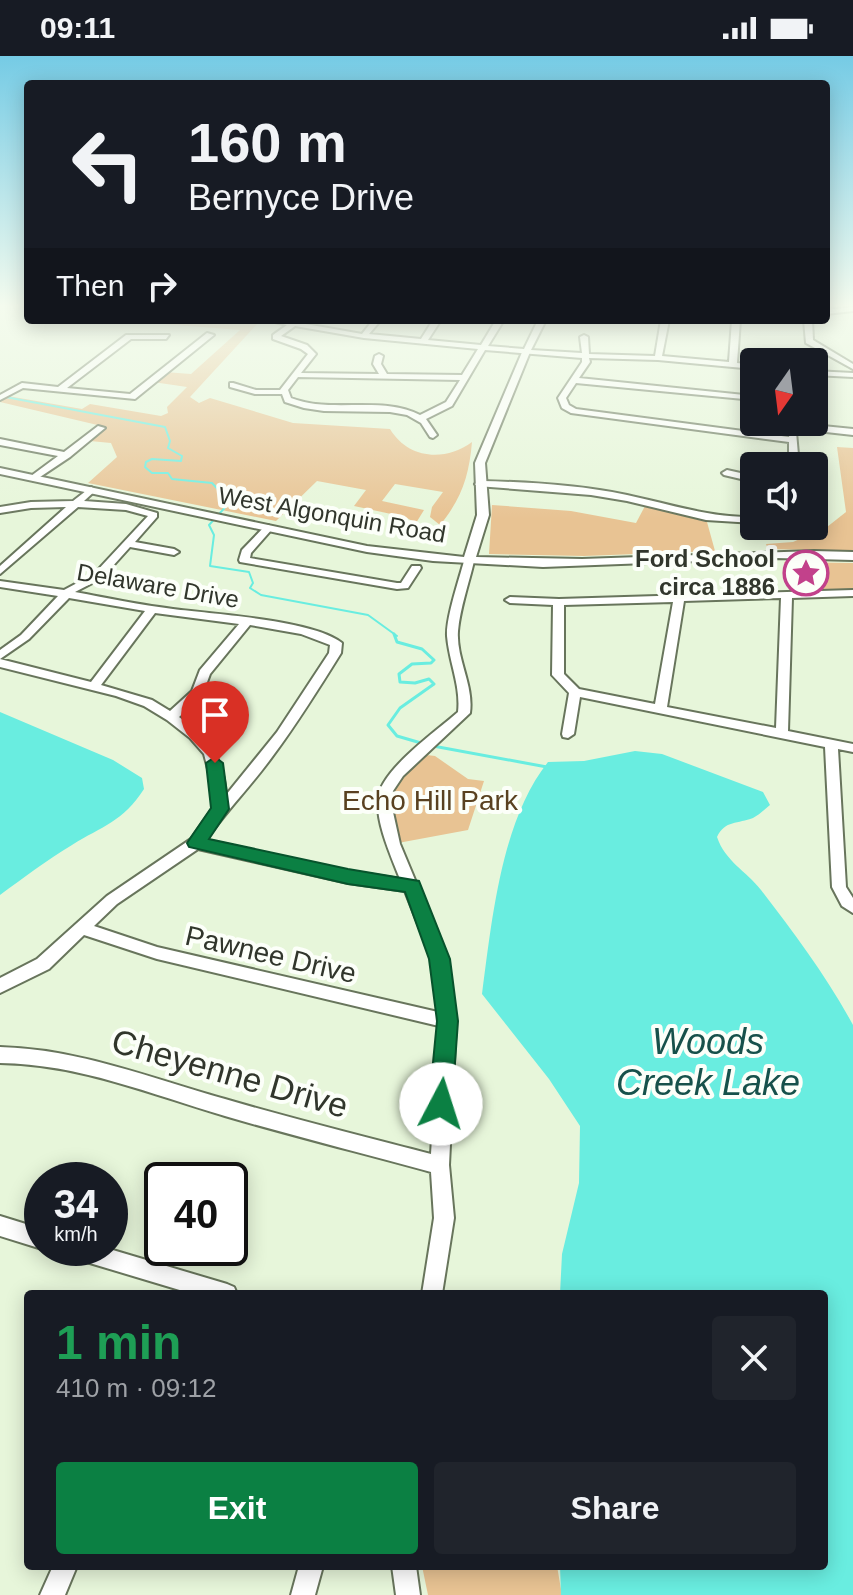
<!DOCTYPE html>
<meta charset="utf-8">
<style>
:root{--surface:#171b24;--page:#20242c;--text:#f1f3f6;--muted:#9ea1a6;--accent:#0b8043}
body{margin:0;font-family:Helvetica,sans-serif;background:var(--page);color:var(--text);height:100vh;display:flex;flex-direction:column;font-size:30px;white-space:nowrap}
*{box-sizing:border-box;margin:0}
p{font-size:26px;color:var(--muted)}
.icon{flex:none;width:44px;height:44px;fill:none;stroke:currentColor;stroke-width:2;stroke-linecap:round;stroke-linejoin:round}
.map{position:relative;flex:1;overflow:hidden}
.drawer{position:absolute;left:24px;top:1234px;width:804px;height:280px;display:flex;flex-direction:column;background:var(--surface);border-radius:8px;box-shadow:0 4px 20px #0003}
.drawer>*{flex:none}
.top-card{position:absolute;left:24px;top:24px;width:806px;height:244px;border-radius:8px;box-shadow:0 4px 20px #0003;background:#171b24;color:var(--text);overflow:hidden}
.needle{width:52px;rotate:194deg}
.buttons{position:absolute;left:740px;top:292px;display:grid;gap:16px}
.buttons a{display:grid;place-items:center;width:88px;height:88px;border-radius:8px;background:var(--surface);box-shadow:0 4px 20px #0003;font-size:40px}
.speed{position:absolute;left:24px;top:1106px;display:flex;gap:16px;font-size:40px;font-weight:700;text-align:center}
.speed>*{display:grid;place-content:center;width:104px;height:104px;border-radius:50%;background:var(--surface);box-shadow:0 4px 20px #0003;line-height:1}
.speed small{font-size:20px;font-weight:400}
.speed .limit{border:4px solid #111;border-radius:12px;background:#fff;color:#111}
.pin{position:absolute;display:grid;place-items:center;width:68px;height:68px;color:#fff;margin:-82px -34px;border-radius:50% 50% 50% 0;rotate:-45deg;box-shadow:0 0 8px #0007}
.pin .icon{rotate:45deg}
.me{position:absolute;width:88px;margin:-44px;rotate:5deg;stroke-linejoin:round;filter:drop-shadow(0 0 6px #0008)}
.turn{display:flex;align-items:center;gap:28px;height:168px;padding:0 32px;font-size:36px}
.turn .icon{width:104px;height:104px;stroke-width:2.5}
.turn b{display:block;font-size:56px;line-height:68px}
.then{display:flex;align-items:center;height:76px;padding:0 32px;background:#0003;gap:16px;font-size:30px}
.round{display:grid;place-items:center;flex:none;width:84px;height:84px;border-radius:8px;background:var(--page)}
.summary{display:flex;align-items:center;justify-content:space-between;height:136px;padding:0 32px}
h1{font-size:48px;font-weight:600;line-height:60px;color:#1e9e55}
.primary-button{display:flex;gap:16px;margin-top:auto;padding:16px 32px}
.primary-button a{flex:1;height:92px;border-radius:8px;background:var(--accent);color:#fff;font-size:32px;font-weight:600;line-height:92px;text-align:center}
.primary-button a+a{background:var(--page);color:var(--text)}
.status{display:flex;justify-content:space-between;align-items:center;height:56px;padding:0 40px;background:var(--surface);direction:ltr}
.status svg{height:22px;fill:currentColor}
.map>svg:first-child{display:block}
.green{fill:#e8c393}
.water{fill:#69ede0}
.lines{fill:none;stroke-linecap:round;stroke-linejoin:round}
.stream-far1{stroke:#69ede0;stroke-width:2}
.stream{stroke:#69ede0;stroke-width:3}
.minor-casing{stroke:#68755c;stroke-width:4}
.major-casing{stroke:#68755c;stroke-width:4}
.minor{fill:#fff;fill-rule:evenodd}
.major{fill:#fff;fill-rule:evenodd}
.route{fill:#0b8043;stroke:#07532c;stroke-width:2}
.labels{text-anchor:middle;stroke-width:8;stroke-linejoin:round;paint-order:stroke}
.far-street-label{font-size:24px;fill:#31362c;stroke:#fcfff9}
.far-poi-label{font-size:24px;font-weight:bold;fill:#31362c;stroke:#fcfff9;text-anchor:end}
.park-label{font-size:28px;fill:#594120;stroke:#fcfff9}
.street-label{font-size:28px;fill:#31362c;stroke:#fcfff9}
.near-street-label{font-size:34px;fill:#31362c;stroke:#fcfff9}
.near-water-label{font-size:36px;font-style:italic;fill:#17514b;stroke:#fcfff9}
</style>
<div class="status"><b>09:11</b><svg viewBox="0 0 49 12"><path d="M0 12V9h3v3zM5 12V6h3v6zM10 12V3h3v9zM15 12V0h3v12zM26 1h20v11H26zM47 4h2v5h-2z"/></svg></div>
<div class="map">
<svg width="853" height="1539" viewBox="0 0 853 1539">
<rect width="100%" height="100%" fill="#e7f6da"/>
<path class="green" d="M158,264l102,1 -70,76 9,6 11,-5 83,25 97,6c18,30 55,33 82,13 -3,34 -10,56 -32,83l-10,-8 2,-10 11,-15 -48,-8 -13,17 42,9 -8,13 -11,-6 -51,-11 12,-16 -49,-9 -41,40 -188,-38 29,-26 -6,-14 -21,-2 16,-14 -106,-25 8,-6 74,13 8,-5 71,12 7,-3 -1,-6 20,-20 -34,-5 12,-10 26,2 49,-44 -88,-7z
M837,391l16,1v103l-85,-2 -2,-5 27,-2 34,-15 19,-15z
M492,449l79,6 65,12 9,-17 62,16 8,29 -131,5 -95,-2z
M784,506l69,1v29h-50z
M427,699l8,1 33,23 16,2 -16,49 -70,13 -9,-47 11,-18z
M422,1510h135l5,29h-134z"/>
<path class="water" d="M0,656l113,48 29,18 2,11c-21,33 -42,37 -72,56 -25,15 -49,33 -72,50z
M635,695l27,3 101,38 7,13c-5,4 -11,10 -17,13 -15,6 -28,2 -36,19 8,24 29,34 44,53 33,43 66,87 92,135v570h-292l-1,-29h264v-272h-264l2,-40 17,-71 1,-57 -31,-47 -67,-85c10,-74 19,-173 66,-232l36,-1z"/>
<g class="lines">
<path class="stream-far1" d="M0,340l165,31 5,14 -2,7 14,8 -1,5 -29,-2 -6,3 -1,5 7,6h16l4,6 40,4 18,19 -21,23 5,10 -4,31 39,6 4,11 -3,5 11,7 107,20 29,21"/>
<path class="stream" d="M394,578l3,8 25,7 12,11 -3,3 -19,1 -13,10 1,8 15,1 14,-4 5,5 -34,24 -12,17 9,11 24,7
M433,690l114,21"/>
<g class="minor-casing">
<path id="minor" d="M853,251v4l-27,3v-4z
M267,264h16l79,14 11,-14h8l-12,14 52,5 12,-19h8l-13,20 53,5 15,-25h8l-16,26 36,3 14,-29h8l-15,30 51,3 -2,-16 4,-2 4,2 1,17 66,2 6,-36h8l-7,36 67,6 3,-42h8l-3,43 17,2v4l-96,-9 -69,-2 1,4 -11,16 175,18v4l-178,-17 -10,15 3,7 7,4 213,28 1,-5h6l3,34h-10v-24l-218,-29 -9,-5 -4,-10 24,-36v-4l-97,-8 -33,56 -26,13 11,16 -4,3 -3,-1 -9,-14 -14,-8 -17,-3 -66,-1 -20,-3 -19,-6 -3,-8h-27l-25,-7v-4h3l23,7h24l28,-36 -7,-5 -28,-10v-4l14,-10zM295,270l69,12 114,11 -16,26 -75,-1 -6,-10 2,-8 -4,-2 -4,2 -2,8 6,10 -78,-1 15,-19 -9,-9 -26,-9zM298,321l162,3 -14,22 -26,13c-39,-20 -88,-1 -129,-17l-3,-8z
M804,264h8l1,20 40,24v5l-47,-26z
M207,277l7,2 -79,64 -112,-11 -23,12v-5l22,-12 36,4 68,-52h43l-3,4h-35l-64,49 63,6z
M814,315l39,2v4l-39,-2z
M793,367l60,6v6l-63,-7v-4z
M98,370l7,2 -35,29 -36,24 -5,-3 2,-2 27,-20 -58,-11v-6l64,13z
M727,414l27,6v6l-30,-7 -2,-2z
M480,425c49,1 99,4 147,14 43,9 83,23 127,22v6l-48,-3 -79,-19 -36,-6 -114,-9 -2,-2z
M91,431l5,3 -12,11 42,3 31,9v4l-22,25 39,7 5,3 -5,3 -44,-8 -28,31 -27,14c33,6 65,13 98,17 39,5 141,11 169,34l-1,10c-22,35 -44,71 -69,104 -21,29 -46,54 -66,83l142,31 52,8c-9,-23 -24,-56 -22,-80 2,-29 59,-68 80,-87 3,-26 -9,-50 -11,-76 -1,-18 12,-56 17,-75l5,-3 5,3c-5,22 -14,47 -16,70 -2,28 16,54 12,82l-67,63 -10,15 -2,12 9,41 48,115 8,62 -7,144 5,53 -12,76h-20l12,-76 -3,-46c-69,-19 -138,-36 -206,-56 -75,-22 -146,-52 -225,-53v-16c79,2 150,31 225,52 68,20 137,37 206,55l8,-128 -282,-67 -73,-24 -35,34 -49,24v-15l37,-19 70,-63 84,-57 22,-31 -2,-28 -7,-26 -14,-16 -23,-18 -23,-14 -28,-10 -116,-29v-8l91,23 54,-71 -76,-13 -40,41 -29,20v-9l21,-15 37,-39 -58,-9v-6l64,9 30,-16 54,-58 -22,-6 -48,-3 -78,67v-8l66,-59 -35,1 -31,5v-6l31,-5 42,-1zM155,557l84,11 -39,46 -8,21 -22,20 -18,-11 -51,-15zM250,569l51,9 29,11 -1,8 -52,79 -51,63c-3,-39 -17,-56 -47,-78l23,-21 8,-22zM198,793l150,34 57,8 27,68 6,53 -281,-65 -63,-21 23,-22z
M268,469l5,3 -22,25 -1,5 147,25h4l11,-17h8l1,2 -13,20 -11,1 -157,-27 -1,-2 3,-10 23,-24z
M853,534v6l-61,2 -4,133 65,13v8l-15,-3 8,138 7,11v15l-11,-7 -10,-19 -7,-140 -245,-50 -6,37 -6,4 -5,-1 -1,-3 7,-41 -17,-18 1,-70 -43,-2 -5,-3 5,-3 49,2zM781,542l-5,130 -109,-21 17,-106zM673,546l-18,102 -76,-15 -15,-15v-69z
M0,1160l42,13v19h2l-2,1 -42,-13z
M63,1192h43l121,36 7,3 3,7h-44l-120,-36 -7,-3z
M53,1510h24l-12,29h-25z
M299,1510h24l-8,29h-24z
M392,1510h24l4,29h-24z"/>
</g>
<g class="major-casing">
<path id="major" d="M523,294l7,2 -45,111 4,52 -13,42 106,2 232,-8 39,1v8l-77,-2 -233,9 -110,-6 -66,-9 -367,-78v-6l367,78 97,11 13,-42 -2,-52z"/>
</g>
<use href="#minor" class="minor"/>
<use href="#major" class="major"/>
</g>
<linearGradient id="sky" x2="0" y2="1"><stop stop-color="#75cbe5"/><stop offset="0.54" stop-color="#f4fbee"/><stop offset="1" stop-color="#f4fbee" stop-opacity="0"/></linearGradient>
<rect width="853" height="463" fill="url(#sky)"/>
<path class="route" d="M215,701l8,6 6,46 -20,30 139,30 71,12 31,78 8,62 -6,83 -3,8 -8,3 -9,-3 -3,-8 8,-83 -8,-62 -24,-67 -57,-8 -159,-37 -2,-4 24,-35 -5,-45z"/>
<defs>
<g id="sight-ring" transform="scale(2.3)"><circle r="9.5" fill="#fcfff9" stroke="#c2418b" stroke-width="1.5"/><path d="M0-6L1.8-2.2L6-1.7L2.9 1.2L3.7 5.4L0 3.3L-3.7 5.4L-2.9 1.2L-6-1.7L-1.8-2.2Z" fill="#c2418b"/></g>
</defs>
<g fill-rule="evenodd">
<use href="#sight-ring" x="806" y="517"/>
</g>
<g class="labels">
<g class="far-street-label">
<text transform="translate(332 459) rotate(10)" y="8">West Algonquin Road</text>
<text transform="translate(158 530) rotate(10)" y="8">Delaware Drive</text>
</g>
<g class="far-poi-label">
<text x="775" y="511">Ford School<tspan x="775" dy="28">circa 1886</tspan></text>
</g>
<g class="park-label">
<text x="430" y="754">Echo Hill Park</text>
</g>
<g class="street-label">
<text transform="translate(271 898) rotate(13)" y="10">Pawnee Drive</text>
</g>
<g class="near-street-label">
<text transform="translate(230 1017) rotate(16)" y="12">Cheyenne Drive</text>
</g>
<g class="near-water-label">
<text x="708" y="998">Woods<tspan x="708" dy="41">Creek Lake</tspan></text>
</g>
</g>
</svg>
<div class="buttons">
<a><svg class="needle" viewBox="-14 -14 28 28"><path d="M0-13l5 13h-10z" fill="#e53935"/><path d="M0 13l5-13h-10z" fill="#9ea1a6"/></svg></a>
<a><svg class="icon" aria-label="sound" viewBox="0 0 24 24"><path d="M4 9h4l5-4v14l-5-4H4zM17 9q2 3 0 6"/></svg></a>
</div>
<div class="speed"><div>34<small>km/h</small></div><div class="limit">40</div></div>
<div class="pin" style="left:215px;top:707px;background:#d93025"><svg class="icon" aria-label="arrive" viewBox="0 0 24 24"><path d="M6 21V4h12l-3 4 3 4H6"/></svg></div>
<svg class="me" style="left:441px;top:1048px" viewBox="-20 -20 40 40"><circle r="19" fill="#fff"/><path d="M0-13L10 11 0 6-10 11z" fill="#0b8043"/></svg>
<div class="top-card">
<div class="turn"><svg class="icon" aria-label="left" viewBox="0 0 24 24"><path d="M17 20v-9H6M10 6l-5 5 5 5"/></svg><div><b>160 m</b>Bernyce Drive</div></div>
<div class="then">Then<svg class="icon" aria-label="right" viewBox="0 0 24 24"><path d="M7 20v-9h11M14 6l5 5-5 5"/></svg></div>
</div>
<section class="drawer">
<div class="summary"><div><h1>1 min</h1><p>410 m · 09:12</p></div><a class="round"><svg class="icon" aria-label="close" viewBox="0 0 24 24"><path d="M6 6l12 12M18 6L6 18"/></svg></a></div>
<div class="primary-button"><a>Exit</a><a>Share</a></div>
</section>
</div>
